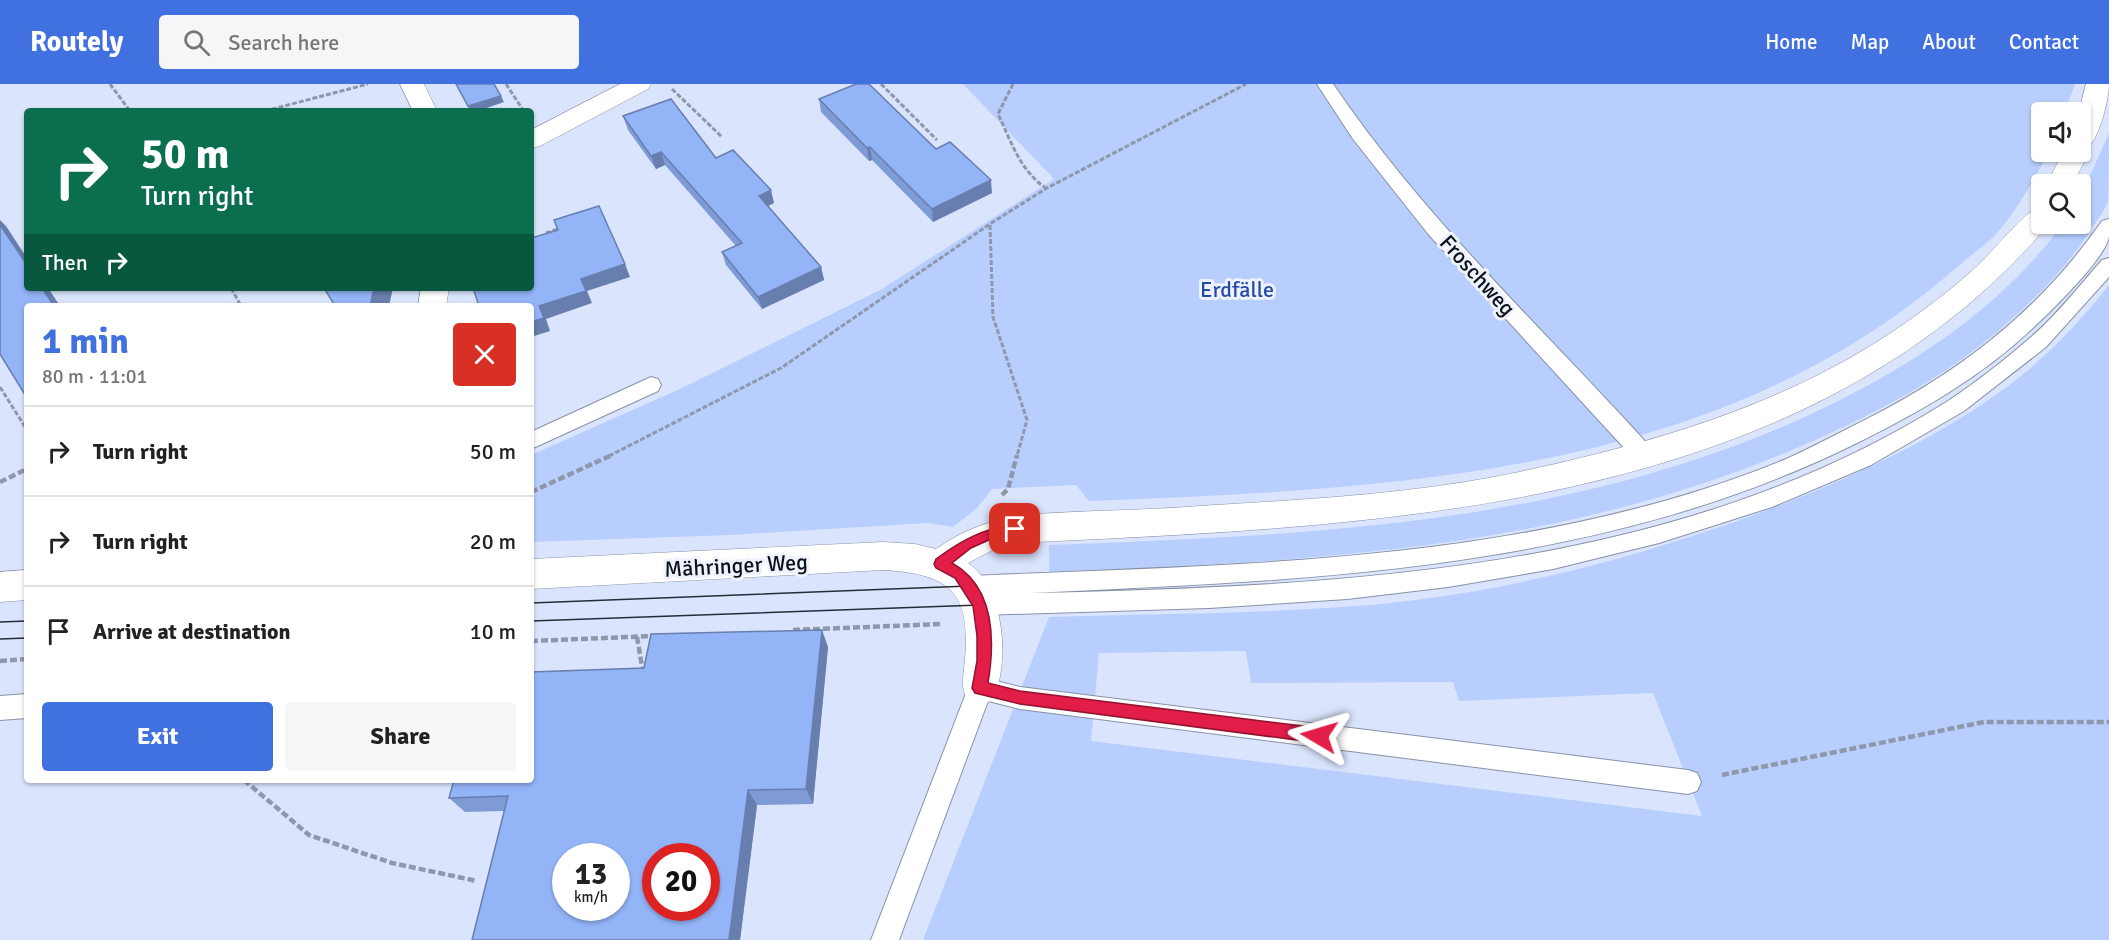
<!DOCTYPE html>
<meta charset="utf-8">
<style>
:root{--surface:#fff;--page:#f6f6f6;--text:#222;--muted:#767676;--line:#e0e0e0;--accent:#4170e1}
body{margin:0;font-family:Signika,sans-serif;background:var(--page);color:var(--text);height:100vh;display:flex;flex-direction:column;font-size:22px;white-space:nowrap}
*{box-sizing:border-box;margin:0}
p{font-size:20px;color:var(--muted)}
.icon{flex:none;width:33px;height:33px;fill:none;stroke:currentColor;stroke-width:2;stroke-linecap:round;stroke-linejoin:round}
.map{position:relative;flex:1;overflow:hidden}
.drawer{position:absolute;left:24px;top:219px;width:510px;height:480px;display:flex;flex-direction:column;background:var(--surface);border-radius:6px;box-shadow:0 2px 4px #0004}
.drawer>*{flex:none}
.hud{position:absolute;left:24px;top:24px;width:510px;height:183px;border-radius:6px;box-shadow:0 2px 4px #0004;background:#0b6e4f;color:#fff;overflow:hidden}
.tools{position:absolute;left:2031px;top:18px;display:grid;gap:12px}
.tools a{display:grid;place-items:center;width:60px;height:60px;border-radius:6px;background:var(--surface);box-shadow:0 2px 4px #0004;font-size:30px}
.speed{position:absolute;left:552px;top:759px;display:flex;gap:12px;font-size:30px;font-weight:700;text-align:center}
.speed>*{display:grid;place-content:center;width:78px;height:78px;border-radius:50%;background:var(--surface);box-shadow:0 2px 4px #0004;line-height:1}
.speed small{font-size:15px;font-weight:400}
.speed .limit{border:9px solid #d22;background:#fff;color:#111}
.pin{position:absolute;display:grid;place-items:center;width:51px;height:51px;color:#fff;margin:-26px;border-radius:12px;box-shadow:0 3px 9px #0006}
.me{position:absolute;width:66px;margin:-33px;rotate:277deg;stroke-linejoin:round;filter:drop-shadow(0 0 4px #0008)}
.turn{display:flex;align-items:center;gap:21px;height:126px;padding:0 18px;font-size:27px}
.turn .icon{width:78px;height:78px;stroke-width:2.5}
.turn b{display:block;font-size:42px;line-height:51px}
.then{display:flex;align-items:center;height:57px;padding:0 18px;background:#0003;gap:12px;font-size:22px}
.round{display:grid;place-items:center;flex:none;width:63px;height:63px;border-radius:6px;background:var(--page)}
.summary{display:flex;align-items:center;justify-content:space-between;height:102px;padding:0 18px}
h1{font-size:36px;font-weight:700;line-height:45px;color:var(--accent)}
.button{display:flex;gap:12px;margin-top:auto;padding:12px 18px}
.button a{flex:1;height:69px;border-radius:6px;background:var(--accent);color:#fff;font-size:24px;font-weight:700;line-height:69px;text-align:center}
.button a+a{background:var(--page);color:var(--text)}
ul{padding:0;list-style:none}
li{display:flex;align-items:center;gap:18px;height:90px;padding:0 18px;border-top:2px solid var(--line)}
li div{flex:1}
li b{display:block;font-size:22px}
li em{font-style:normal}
header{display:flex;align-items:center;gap:36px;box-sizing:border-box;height:84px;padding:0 30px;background:var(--accent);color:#fff}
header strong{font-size:28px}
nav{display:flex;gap:33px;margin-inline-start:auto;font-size:21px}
.search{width:420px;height:54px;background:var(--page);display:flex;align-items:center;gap:15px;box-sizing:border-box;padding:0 21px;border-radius:6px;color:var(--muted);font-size:22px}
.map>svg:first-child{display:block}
.green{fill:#b7cefe;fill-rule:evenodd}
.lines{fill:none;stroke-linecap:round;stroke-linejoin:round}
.lane-casing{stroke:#8791a7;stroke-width:2}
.street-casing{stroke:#8791a7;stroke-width:1}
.path-far1{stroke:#8f98aa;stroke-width:3;stroke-dasharray:5 2;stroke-linecap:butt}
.path{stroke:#8f98aa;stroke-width:4.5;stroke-dasharray:7 3;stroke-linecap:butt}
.lane{fill:#fff;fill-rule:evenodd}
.street{fill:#fff;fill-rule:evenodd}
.tram{stroke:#262b35;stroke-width:1.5}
.wall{fill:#7f9bd5}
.shaded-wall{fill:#687eae}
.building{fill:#94b4f8;stroke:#687eae;stroke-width:1.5;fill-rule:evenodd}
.route{fill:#e11d48;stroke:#92132f;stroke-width:1.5}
.labels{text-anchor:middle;stroke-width:6;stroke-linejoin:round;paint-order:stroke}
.street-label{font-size:22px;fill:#0c1018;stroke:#eef2fc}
.park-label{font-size:22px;fill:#2449a8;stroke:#eef2fc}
</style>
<header>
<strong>Routely</strong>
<div class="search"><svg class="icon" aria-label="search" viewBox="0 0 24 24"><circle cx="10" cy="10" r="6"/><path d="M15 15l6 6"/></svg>Search here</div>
<nav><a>Home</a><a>Map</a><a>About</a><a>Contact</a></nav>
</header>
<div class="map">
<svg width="2109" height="856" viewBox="0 0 2109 856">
<rect width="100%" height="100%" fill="#dae5fd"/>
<path class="green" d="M963,0h1112l-10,28h-23v40h7c-15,27 -31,57 -52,81 -8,9 -19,17 -28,24 -21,18 -41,35 -63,51 -232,171 -540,182 -817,193l-13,-16 -84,4 -15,19 -24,19 -25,-4 -198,12 -199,7v-46l5,-2 -5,-6v-33l149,-66 202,-100 172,-110z
M2109,49c0,16 0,55 -1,68 -3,9 -10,18 -16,27 -23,37 -53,67 -86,96 -62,55 -138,94 -214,126 -243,102 -484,111 -743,122v-27c270,-10 545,-21 791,-145 86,-43 166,-99 223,-176h17l1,-28z
M2109,201v655h-1186l126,-323c98,-3 196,-3 293,-10 144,-9 286,-46 420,-95 90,-34 183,-76 259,-136 33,-27 62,-58 88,-91zM1246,567l5,32 202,-1 6,19 194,-8 49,123 -611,-75 8,-88z"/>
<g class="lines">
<g class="lane-casing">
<path id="lane" d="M1317,0h16c93,137 210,244 320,366l3,6 -3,6 -8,3 -8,-3 -208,-227 -76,-96z
M2109,135c0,5 0,12 0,18 -4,22 -59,75 -76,91 -52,49 -113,84 -176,115 -258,128 -545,137 -827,150 311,-7 646,-20 918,-192 27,-18 58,-42 83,-64 26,-22 48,-51 71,-77l7,-2v19l-63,70 -82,64 -93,54 -99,42 -113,36 -106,26 -105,18 -101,12 -138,9 -229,7 -8,-3 -4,-7 4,-7 5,-2 -16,-3 -4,-7 4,-7 8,-3c271,-12 563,-12 817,-117 20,-9 41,-20 61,-30 105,-51 188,-112 255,-208z
M651,293l7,2 3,6 -3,6 -127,58v-17z
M980,593l40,10 668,83 9,3 4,9 -4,9 -9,3 -668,-85 -32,-8 -89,239h-28l97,-252 3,-8z
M27,610v24l-27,2v-24z"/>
</g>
<g class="street-casing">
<path id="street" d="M400,0h24l13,27h-24z
M620,0h31l-3,5 -108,57 -9,2v-18z
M2086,0h23c0,15 -10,56 -22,64l2,4 -16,32h-26l16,-32h17l-1,-40z
M2042,121v19h7c-247,292 -681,302 -1034,319l-18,5 -29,15c37,25 42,99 25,137l-13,5 -13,-5c-7,-15 -3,-26 -2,-41 6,-69 -17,-85 -82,-89l-352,19v-30l352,-17 32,2 21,5c52,-37 99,-35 160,-38 40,-1 79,-3 119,-6 101,-6 205,-12 304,-33 130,-28 261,-65 373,-140 30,-20 59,-42 85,-66 16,-14 48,-56 65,-61z
M421,204h28l-3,18h-28z
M27,486v30l-27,2v-30z"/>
</g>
<path class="path-far1" d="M110,0l20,27
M506,0l17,26
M881,0l56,56
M1013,0l-15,30c13,27 22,57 48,74
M672,5l50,48
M265,27l103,-27
M990,141l3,92 34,103 -10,36
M546,149l15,-5
M231,204l10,18
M0,303l27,43
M609,372l172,-88 209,-144 57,-36 199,-104"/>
<path class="path" d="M0,398l27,-13
M531,408l81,-37
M1002,411l6,-6 9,-34
M793,546l148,-6
M637,553l6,35
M531,557l122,-5
M0,577l27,-2
M1722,691l262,-53h125
M244,696l65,55 83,28 85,18"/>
<use href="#lane" class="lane"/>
<use href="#street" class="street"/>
<path class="tram" d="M531,519l438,-17
M531,537l449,-16
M0,538l27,-1
M0,555l27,-1"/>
</g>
<path class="wall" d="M819,15l173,94 -59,29 -61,-62 -3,1 -48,-49z
M623,32l93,42 58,45 -6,3 53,61 3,13 -62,29 -36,-44 -4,-13 14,-6 -71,-81 -9,4 -28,-39z
M828,563l-15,157 -56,1 -17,135h-268l32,-129 -39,1 -16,-14 195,-130z"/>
<path class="shaded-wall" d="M501,12l3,6 -26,9h-8l-2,-5z
M870,63l2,13 -3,1 -2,-13z
M661,68l4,13 -9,4 -5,-13z
M991,96l1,13 -59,29 -1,-13z
M771,106l3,13 -12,6 -3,-13z
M0,136l6,6 21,32v7l-27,-40z
M625,180l5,13 -43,14 5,12 -46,16 4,12 -19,6v-15l8,-16 42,-27z
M821,183l3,13 -62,29 -4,-12z
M42,204h6l12,18h-6z
M374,204h19l-4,18h-19z
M822,546l6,17 -15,157 -7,-15z
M748,706l9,15 -17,135h-11z"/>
<path class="building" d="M456,0h38l7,12 -33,10z
M856,0h13l67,65 14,-7 41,38 -59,29 -62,-62 -3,1 -48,-49z
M671,15l45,59 17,-8 38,40 -12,6 62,71 -63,30 -36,-45 20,-9 -81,-91 -10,4 -28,-40z
M599,122l26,58 -44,15 5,12 -47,15 5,12 -13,4v-16h-52l-6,-18h58v-50l27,-8 -4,-10z
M0,141l27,40v23h15l12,18h-27v92l-27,-44z
M324,204h50l-4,18h-35z
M822,546l-16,159 -58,1 -19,150h-257l36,-144 -59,2 5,-18h77v-108l113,-4 7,-34zM566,772h50v52h-50zM656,772h50v52h-50z"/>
<path class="route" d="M1015,439l5,2 2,4 -2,4 -29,6 -20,9 -19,15c43,24 43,78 36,120l32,8 299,37 6,3 2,5 -2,5 -6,2 -299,-39 -45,-11 -3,-5 5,-27v-25l-4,-30 -18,-28 -19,-10 -2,-4 2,-5c27,-20 46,-29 79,-36z"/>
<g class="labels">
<g class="street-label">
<text transform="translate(1478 191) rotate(48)" y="8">Froschweg</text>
<text transform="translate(736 481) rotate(-3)" y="8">Mähringer Weg</text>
</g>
<g class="park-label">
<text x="1237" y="213">Erdfälle</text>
</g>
</g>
</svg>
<div class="tools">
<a><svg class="icon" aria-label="sound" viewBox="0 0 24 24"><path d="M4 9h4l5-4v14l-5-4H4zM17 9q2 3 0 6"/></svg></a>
<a><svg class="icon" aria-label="search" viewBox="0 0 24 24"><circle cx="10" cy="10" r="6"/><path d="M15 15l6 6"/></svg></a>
</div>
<div class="speed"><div>13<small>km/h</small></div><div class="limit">20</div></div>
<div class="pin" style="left:1015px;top:445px;background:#d93025"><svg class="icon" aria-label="arrive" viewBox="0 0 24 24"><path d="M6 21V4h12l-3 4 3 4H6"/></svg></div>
<svg class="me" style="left:1319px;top:652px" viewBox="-20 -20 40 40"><path d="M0-17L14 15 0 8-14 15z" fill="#e11d48" stroke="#fff" stroke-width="4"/></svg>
<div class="hud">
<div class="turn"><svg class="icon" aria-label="right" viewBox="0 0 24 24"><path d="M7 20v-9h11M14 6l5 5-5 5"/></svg><div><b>50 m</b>Turn right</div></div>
<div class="then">Then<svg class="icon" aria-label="right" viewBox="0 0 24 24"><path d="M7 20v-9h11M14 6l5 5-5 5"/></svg></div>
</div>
<section class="drawer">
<div class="summary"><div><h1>1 min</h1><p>80 m · 11:01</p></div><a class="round" style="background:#d93025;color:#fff"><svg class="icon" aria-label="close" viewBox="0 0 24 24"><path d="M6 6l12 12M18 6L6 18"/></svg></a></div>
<ul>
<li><svg class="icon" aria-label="right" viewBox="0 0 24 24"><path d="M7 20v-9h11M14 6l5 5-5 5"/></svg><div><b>Turn right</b></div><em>50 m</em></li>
<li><svg class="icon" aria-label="right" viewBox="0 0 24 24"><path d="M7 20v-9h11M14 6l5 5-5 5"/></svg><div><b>Turn right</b></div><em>20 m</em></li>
<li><svg class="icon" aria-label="arrive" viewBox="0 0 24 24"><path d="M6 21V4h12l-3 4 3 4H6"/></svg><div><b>Arrive at destination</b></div><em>10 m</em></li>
</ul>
<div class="button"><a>Exit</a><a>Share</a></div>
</section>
</div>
